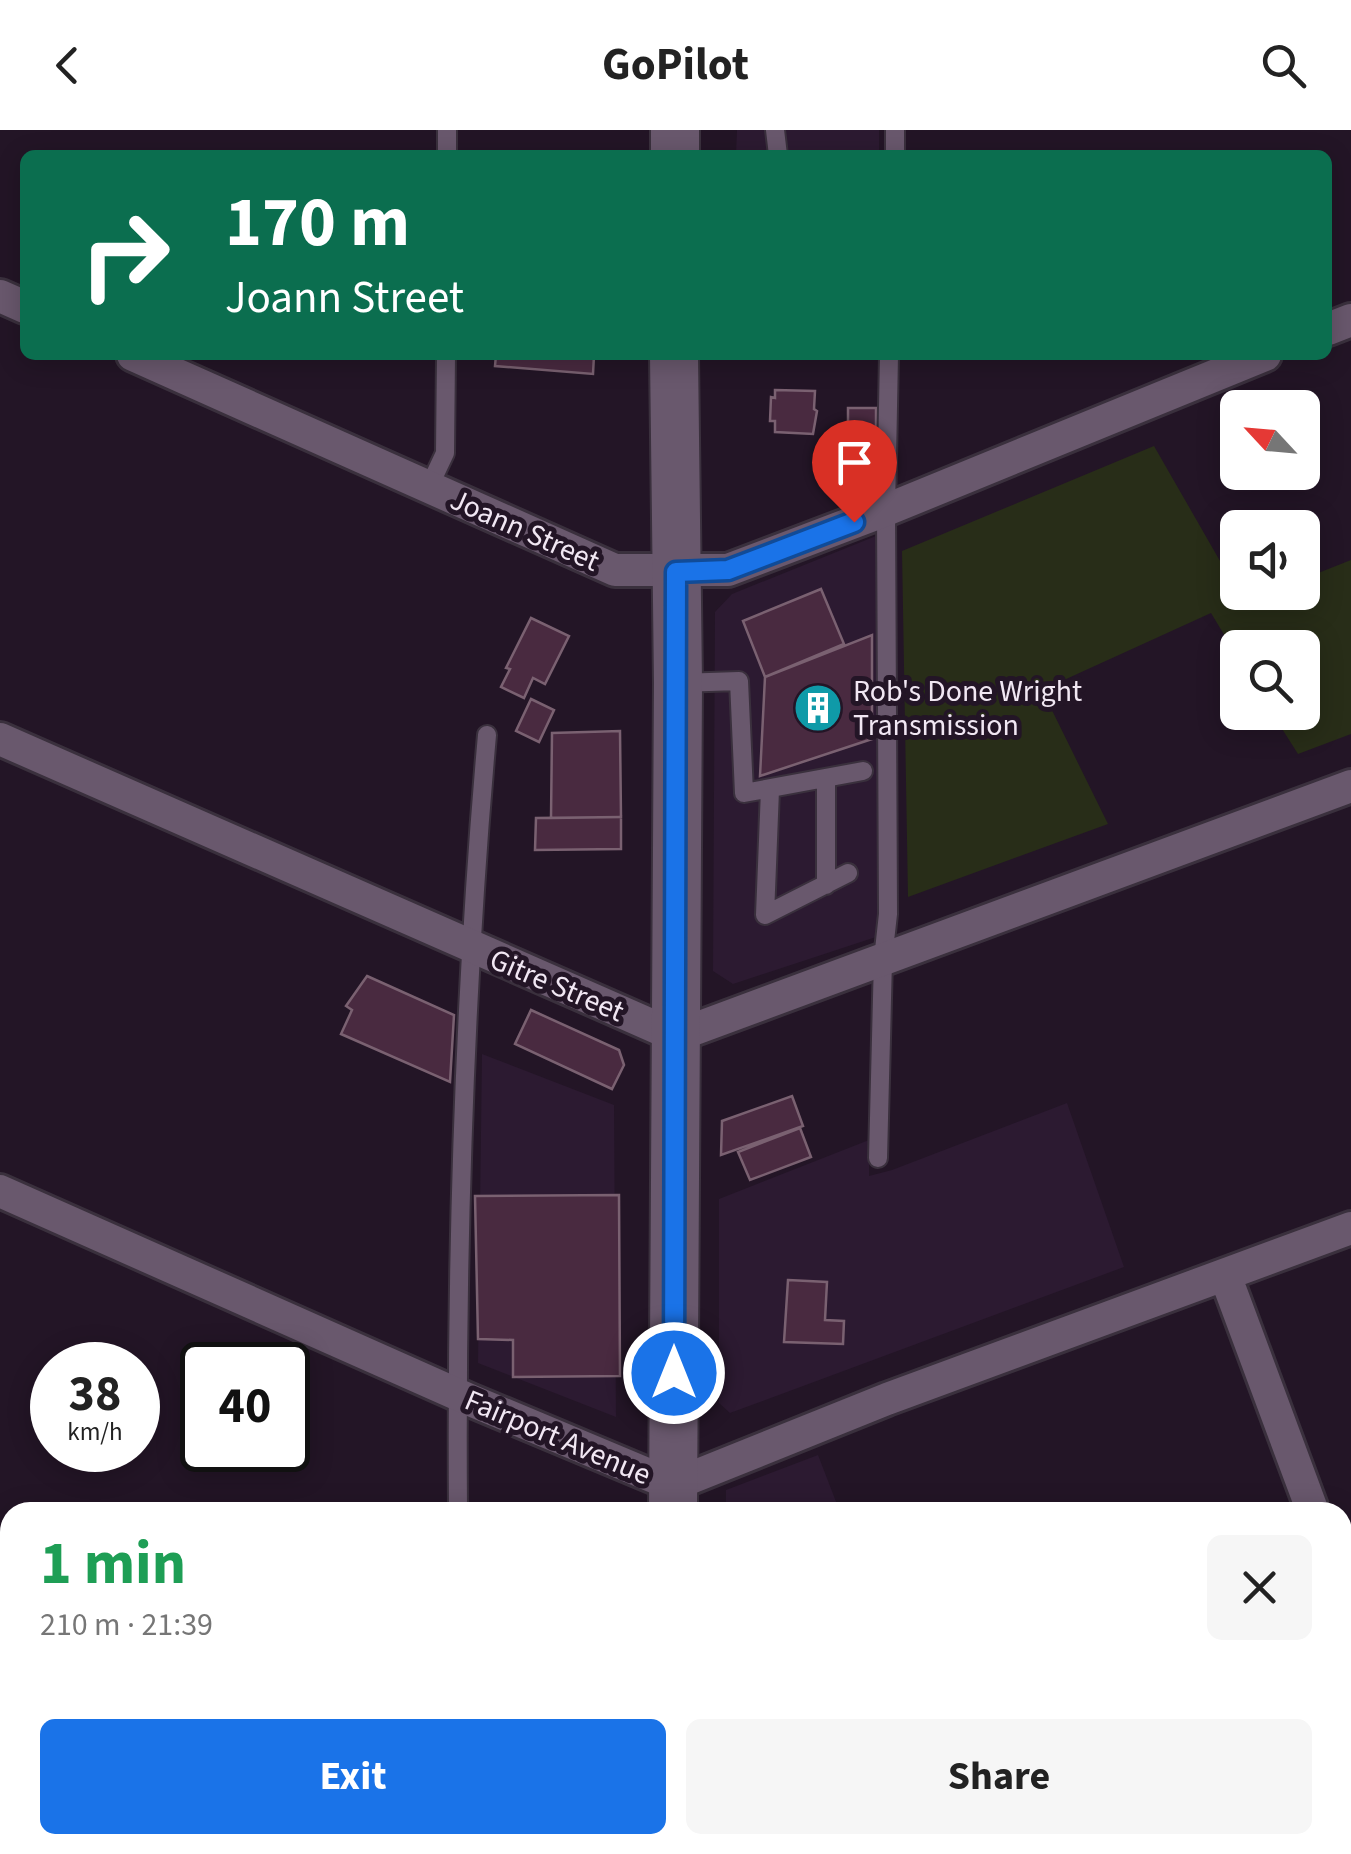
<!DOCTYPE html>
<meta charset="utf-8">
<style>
:root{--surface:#fff;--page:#f6f6f6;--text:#222;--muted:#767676;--accent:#1a73e8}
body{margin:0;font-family:"Source Sans 3",sans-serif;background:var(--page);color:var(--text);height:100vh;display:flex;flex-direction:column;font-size:38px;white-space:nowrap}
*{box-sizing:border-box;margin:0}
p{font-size:32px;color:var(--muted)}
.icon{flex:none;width:55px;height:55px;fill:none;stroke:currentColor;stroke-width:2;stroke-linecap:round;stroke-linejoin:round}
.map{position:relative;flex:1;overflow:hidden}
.side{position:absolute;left:0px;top:1372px;width:1352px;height:352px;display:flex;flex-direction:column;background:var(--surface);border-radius:30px 30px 0 0;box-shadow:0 5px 25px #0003}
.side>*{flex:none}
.guide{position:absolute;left:20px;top:20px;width:1312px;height:210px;border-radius:15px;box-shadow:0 5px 25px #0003;background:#0b6e4f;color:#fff;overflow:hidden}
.needle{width:65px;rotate:296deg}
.controls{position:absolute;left:1220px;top:260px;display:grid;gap:20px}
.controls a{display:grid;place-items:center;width:100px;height:100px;border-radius:15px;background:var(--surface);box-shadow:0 5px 25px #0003;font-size:50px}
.speed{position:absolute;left:30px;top:1212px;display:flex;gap:20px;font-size:50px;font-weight:700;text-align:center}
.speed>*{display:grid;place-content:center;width:130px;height:130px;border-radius:50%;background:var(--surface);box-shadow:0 5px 25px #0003;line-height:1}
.speed small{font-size:25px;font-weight:400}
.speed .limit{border:5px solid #111;border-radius:15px;background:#fff;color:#111}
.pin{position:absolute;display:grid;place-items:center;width:85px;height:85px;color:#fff;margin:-102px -42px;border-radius:50% 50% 50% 0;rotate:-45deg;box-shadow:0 0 10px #0007}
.pin .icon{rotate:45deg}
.me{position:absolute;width:110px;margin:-55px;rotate:0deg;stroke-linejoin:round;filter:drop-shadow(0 0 8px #0008)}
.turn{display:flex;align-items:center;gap:35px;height:210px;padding:0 40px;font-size:45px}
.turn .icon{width:130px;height:130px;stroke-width:2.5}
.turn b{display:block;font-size:70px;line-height:85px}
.round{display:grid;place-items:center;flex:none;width:105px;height:105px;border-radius:15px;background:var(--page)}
.summary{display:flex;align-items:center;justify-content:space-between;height:170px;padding:0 40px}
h1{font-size:60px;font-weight:700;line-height:75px;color:#1e9e55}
.primary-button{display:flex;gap:20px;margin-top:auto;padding:20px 40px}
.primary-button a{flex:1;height:115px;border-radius:15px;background:var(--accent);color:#fff;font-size:40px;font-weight:700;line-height:115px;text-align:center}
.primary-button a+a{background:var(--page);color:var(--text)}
header{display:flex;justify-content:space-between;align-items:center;height:130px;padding:0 40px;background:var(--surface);font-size:45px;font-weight:700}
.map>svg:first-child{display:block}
.built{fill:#2c1a31}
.green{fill:#282d18}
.building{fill:#492a40;stroke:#7a6171;stroke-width:2.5}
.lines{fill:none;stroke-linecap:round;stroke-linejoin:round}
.lane-casing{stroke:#3a303d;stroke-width:22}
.street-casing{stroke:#3a303d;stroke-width:38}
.secondary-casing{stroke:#3a303d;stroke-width:52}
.lane{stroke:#69586d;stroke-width:18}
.street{stroke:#69586d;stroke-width:32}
.secondary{stroke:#69586d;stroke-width:48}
.route-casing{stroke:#114b97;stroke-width:25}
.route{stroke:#1a73e8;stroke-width:18}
.labels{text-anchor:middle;stroke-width:10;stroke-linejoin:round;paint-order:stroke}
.street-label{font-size:30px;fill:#f1e7f3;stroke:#231526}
.poi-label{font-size:30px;fill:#f1e7f3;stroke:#231526;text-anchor:start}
</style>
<header><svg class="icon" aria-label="back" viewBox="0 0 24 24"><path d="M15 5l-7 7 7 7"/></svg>GoPilot<svg class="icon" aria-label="search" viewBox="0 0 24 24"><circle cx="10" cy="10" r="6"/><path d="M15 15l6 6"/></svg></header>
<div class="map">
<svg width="1351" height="1724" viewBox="0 0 1351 1724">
<rect width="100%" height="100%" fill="#231526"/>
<path class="built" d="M737,0h142v25h-143z
M876,406l3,400 -146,48 -20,-13 2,-359 17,-18z
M482,924l132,51 2,312 -138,-54z
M1067,973l57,164 -394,146 -11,-10v-204l150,-59v36l23,-6z
M818,1325l22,57h-114v-22z"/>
<path class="green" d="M1154,316l89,155 23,-8 36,-1 1,-13 48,-19v174l-53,20 -26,-41 30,-1v-64h-64l-1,8 -26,-43 -169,77 66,134 -200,73 -6,-346z"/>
<path class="building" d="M496,225h98l-1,19 -98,-8z
M775,260l40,1 -1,18 3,2 -4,23 -38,-2v-11h-5l1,-24 4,1z
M848,278h28v32l-28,-1z
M821,459l23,55 -79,33 -22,-56z
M531,488l38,18 -24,48 -12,-6 -9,20 -23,-11 9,-18 -4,-1z
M872,505v104l-112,37 5,-99z
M531,569l23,11 -15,32 -23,-11z
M620,601l1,86 -70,1 1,-85z
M621,687v32l-86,1 1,-32z
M367,846l87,39 -4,67 -109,-48 11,-24 -6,-4z
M531,880l88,40 5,15 -12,24 -97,-45z
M792,966l11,30 -82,29 1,-34z
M800,998l11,29 -61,23 -12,-28z
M619,1065l1,181 -107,1v-37l-35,-1 -3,-143z
M788,1150l39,2 -2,38 19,1 -1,23 -59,-2z"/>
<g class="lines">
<g class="lane-casing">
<path id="lane" d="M775,0l3,25
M447,25v-25
M895,25v-25
M429,357l16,-34 1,-98
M679,553l60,-2 5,112 119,-22
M826,648v107
M770,660l-5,125 83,-42
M878,1028l5,-199 5,-45 -2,-404 3,-155
M458,1382c-2,-259 6,-519 29,-777"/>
</g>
<g class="street-casing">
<path id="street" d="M0,166l25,11
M1328,199l23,-9
M133,225l482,215h113l158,-60 379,-155
M0,609l676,297 675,-250
M0,1061l470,209 203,85 214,-86 464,-171
M1225,1145l88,237
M1342,1463l9,23
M0,1512l10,4
M1342,1560l9,-4
M452,1715l20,9
M901,1724l25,-9"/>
</g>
<g class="secondary-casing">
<path id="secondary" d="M675,25v-25
M673,1382l5,-829 -4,-328
M670,1724v-9"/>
</g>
<use href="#lane" class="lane"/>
<use href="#street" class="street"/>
<use href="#secondary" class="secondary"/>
</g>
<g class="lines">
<g class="route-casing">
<path id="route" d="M674,1243l2,-801 52,-2 126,-48"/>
</g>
<use href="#route" class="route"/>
</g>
<defs>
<g id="building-disc" transform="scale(2.5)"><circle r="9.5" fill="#0f9aa8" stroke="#231526"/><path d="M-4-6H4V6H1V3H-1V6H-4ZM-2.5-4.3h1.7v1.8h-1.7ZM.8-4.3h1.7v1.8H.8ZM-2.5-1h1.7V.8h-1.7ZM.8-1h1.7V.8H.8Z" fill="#fff"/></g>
</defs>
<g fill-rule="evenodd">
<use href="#building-disc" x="818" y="578"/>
</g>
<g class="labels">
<g class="street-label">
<text transform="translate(525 400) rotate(24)" y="10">Joann Street</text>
<text transform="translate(557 855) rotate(23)" y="10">Gitre Street</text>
<text transform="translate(558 1307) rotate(23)" y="10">Fairport Avenue</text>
</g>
<g class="poi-label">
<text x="853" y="571">Rob's Done Wright<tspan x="853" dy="34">Transmission</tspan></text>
</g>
</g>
</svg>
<div class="controls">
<a><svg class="needle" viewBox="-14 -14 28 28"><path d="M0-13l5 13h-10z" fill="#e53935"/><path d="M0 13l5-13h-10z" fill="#767676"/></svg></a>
<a><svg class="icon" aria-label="sound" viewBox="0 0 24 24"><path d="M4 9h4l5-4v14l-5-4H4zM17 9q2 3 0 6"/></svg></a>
<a><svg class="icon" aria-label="search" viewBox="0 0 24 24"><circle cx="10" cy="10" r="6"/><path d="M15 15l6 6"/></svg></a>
</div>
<div class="speed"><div>38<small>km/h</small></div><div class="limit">40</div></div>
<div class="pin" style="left:854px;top:392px;background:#d93025"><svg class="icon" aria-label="arrive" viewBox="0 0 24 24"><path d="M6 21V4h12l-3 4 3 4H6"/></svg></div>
<svg class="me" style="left:674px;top:1243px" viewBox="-20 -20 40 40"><circle r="17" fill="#1a73e8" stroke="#fff" stroke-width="3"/><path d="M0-11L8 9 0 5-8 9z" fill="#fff"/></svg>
<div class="guide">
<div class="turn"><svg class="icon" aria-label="right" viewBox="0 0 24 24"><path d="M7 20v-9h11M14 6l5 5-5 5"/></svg><div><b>170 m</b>Joann Street</div></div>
</div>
<section class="side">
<div class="summary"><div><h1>1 min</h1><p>210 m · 21:39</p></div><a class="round"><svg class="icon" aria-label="close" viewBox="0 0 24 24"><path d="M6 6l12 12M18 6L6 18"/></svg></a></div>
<div class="primary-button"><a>Exit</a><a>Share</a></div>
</section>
</div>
